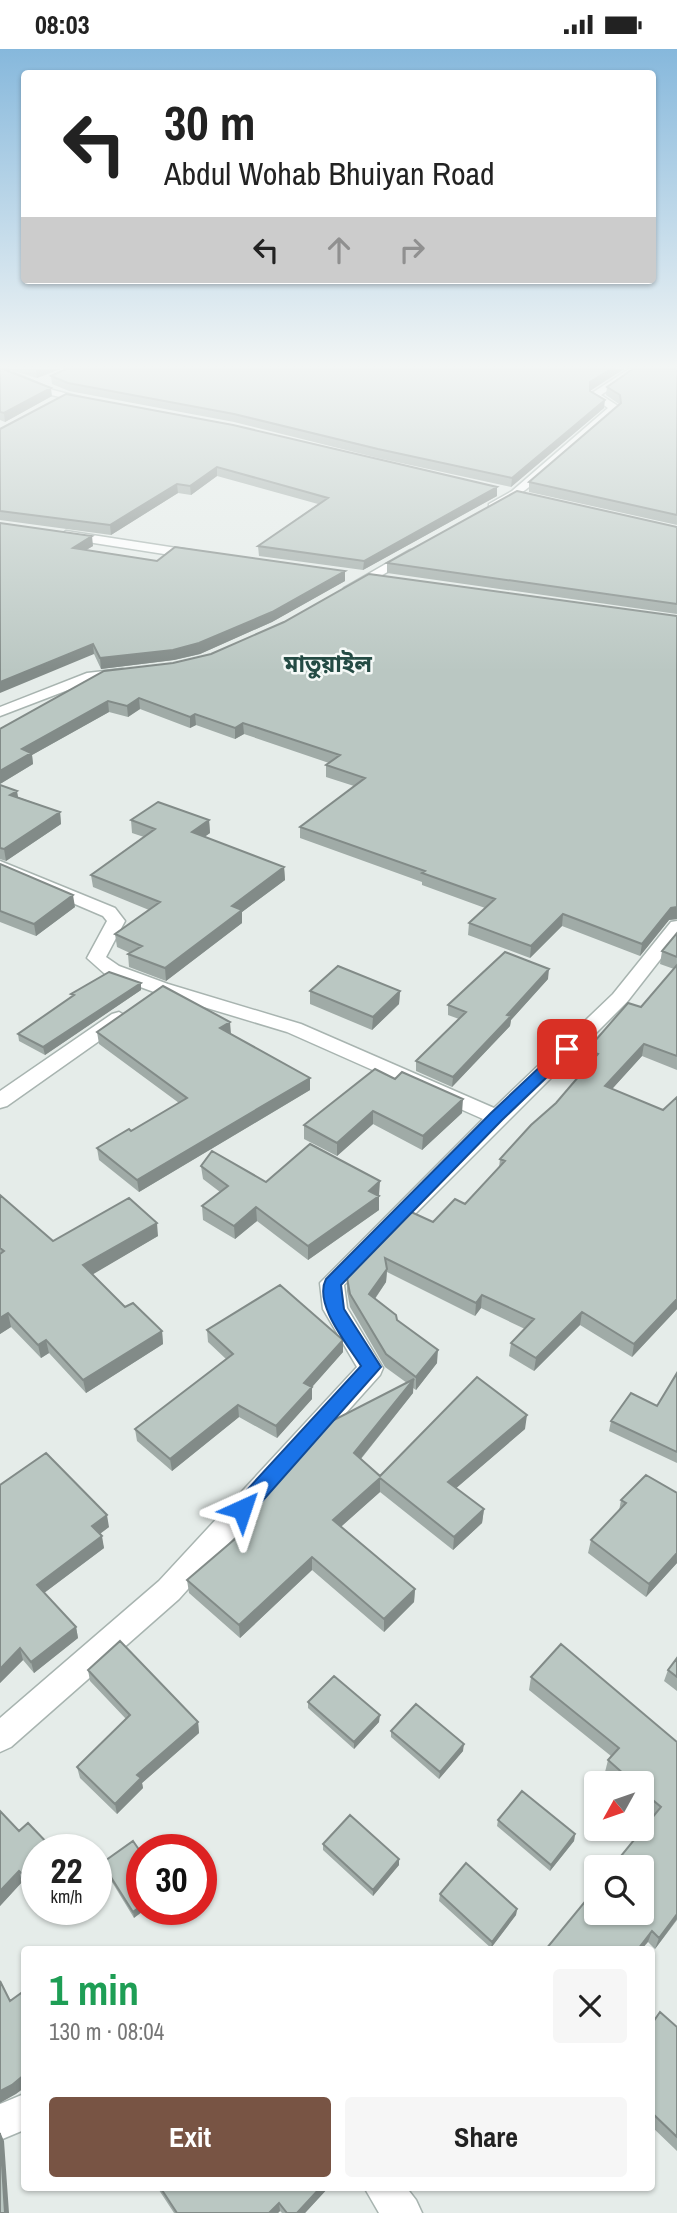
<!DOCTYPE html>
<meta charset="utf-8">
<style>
:root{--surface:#fff;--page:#f6f6f6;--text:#222;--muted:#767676;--accent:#785444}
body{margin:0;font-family:"Archivo Narrow","Noto Sans Bengali",sans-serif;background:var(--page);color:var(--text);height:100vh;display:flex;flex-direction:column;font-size:26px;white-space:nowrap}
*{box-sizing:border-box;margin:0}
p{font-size:23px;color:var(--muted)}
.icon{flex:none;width:38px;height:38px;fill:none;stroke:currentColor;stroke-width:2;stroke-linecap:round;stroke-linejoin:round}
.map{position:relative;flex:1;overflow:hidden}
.side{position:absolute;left:21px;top:1897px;width:634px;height:245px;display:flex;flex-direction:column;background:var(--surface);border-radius:7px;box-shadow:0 2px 5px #0004}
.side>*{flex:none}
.hud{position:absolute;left:21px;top:21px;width:635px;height:214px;border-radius:7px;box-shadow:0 2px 5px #0004;background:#fff;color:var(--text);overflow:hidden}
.needle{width:46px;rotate:230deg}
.fabs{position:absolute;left:584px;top:1722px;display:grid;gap:14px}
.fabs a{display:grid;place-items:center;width:70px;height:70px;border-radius:7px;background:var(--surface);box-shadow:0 2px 5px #0004;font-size:35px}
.speed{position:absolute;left:21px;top:1785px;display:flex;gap:14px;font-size:35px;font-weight:700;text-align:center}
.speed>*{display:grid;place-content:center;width:91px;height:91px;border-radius:50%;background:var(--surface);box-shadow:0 2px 5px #0004;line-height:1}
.speed small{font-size:18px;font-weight:400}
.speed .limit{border:10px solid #d22;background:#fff;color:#111}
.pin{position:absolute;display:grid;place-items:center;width:60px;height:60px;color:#fff;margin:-30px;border-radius:14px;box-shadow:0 4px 10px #0006}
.me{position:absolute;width:77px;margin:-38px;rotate:42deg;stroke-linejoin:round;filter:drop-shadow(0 0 5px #0008)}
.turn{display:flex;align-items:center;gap:24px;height:147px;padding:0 28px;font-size:32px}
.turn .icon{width:91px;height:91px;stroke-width:2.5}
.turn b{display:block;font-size:49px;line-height:60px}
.lanes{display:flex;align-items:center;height:66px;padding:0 28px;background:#0003;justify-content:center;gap:35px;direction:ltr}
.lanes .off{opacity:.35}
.round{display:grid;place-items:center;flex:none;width:74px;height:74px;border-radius:7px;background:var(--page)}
.summary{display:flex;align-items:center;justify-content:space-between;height:119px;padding:0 28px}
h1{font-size:42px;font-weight:700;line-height:52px;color:#1e9e55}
.button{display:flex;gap:14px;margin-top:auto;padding:14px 28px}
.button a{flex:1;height:80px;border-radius:7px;background:var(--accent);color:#fff;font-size:28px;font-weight:700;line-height:80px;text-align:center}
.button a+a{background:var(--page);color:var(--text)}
.status{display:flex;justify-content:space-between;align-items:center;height:49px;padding:0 35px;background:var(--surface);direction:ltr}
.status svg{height:19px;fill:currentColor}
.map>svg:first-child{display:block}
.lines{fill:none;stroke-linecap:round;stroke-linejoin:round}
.minor-casing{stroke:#a8b4b0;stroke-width:3}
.minor{fill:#fff;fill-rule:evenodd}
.wall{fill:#a0aba7}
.shaded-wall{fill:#828b88}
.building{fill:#bac7c2;stroke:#828b88;stroke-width:2}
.route{fill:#1a73e8;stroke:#114b97;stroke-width:2}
.labels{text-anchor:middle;stroke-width:5;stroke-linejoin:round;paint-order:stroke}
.far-district-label{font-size:23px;font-weight:bold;fill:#244b44;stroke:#f5f9f7}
</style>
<div class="status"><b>08:03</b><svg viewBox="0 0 49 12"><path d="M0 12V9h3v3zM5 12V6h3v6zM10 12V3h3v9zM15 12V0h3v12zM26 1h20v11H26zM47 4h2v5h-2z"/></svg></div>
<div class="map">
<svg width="677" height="2164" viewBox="0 0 677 2164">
<rect width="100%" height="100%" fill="#e5ece9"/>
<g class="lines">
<g class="minor-casing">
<path id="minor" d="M0,320h6l47,21 42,11 -5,3 -43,-10 -47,-21z
M629,320h11l-39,26 17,11v4c-22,19 -106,101 -129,98v-4l23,-13 96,-83 -19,-13z
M66,482l130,20 6,4 -6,4 -134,-21 -2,-3z
M410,501l4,1v6l-60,34 -4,1 -6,-4z
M122,620l5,1v6l-33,4 -94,36v-9l87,-34z
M0,812l115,47 10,13 -19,36 13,9 49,18 133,40 193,84 119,-114 58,-72 6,-1v17l-50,64 -283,283 3,23 36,60 -3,7 -201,224 -168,148 -11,5v-34l159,-137 198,-214 -34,-58 -3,-26 163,-164 -196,-87 -133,-40 -49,-18 -18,-16 20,-37 -4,-5 -103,-44z
M119,963l10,6 -3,4 -119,84 -7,2v-17l112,-77z
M24,2045v36l-24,10v-36z
M364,2138h42l10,13 6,13h-43z"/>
</g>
<use href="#minor" class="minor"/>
</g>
<path class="wall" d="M0,320l52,27 -47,26 -5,-2z
M7,320h53l-23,9z
M677,320v156l-148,-33v-10l90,-78 -13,-9 1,-8z
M51,327l539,14 14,18 -93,79 -133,-29 -144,-36 -165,-31 -17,-7z
M0,380l497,67 -134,74 -104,-14 -1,-10 60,-42 -101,-28 -26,19 -13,-2 -67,42 -111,-15z
M0,474l93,23 -7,4 71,11 188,10v10l-73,41 -72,32 -26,6 -73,9 -7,-15z
M677,478v87l-290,-41v-10z
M677,567v303l-8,1 -29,36 -78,-30 -32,32 -62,-23 1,-12 16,-15 -63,-23v-3l-122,-44v-11l54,-41 -28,-9v-12l3,-2 -85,-29 -9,5 -39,-14 -6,3 -50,-19 -12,8 -19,-5 -77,43 1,9 -33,20v-55l104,-58z
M0,736l18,12 42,15 1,12 -55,37 -6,-2z
M131,771h78l1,13 -6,4 80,30 1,13 -43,32v11l-76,58 -37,-14 -1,-13 2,-1 -13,-6 -2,-13 34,-24 -56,-23 -2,-12 53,-38 -12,-4z
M0,815l75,43 -39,29 -36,-14z
M677,884v137l-35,-14 -30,33 51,21 14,-13v212l-45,48 -52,-32 -46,46 -25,-15 2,-13 14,-14 -44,-21 -6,8 -88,-44 -1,10 -11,17 62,64 -21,27 -3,-2v5l-52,66 19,17 145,-47 -69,59 28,21 -2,14 -29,27 -73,-58 -40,35 75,62 -1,13 -30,30 -72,-62 -72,68 -51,-45 -2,-13 61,-53 -1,-14 160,-130 -22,-16 -35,-60 -3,-16v-13l86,-56 32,-18 34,-36 1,-9 56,-56 33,-39 -4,-2 2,-12 54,-43 33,-38 -14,-5 2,-13z
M548,930l-37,41 -1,6 -58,61 -36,-16v-10l43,-42 -11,-4v-10z
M141,934v7l-96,65 -26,-14 -1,-7 54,-37 -1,-3z
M310,942h90l-1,13 -27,26 -62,-26z
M97,983l134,2 79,44v12l-171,102 -40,-32 -2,-12 34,-17 48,-28 -80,-59z
M395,1030l67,34 -40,37 -49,-26 -36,32 -33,-17v-14z
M201,1117l65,16 113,13 -1,1h1v14l-71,50 -51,-39 -22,18 -32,-19 -1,-14 18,-14 -17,-13z
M0,1146l53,46 105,-5 -66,38 33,33 37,24 1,13 -77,49 -37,-40 -8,5 -30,-31 -11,7z
M207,1281l136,22 -31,35v12l-35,39 -38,-21 -67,54 -35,-30 -2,-12 91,-70 -18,-17z
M677,1324v90l-68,-32 2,-10 46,-15z
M0,1436l109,42 -9,7 4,14 -60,45 32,34 2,11 -44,35 -11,-13 -23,23z
M677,1444v70l-31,34 -58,-44 3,-13 28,-29 2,-11z
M677,1609v33l-13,-10 4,-11z
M88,1621l110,52 1,11 -57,50 1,5 -26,26 -37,-36 -3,-11 49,-48 -36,-38z
M531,1628l146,65v178l-22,29 -7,-7 6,-126 -12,-11v-22h-24l-13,-11 3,-12 3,-4 -82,-66z
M308,1653l71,20 -25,27 -46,-41z
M391,1682l72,20 -24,28 -48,-42z
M0,1762l37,39v46l-15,-14 -22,24z
M498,1771l77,14 -1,7 -24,30 -53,-45z
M133,1792l1,77 -30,-49 -2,-6z
M323,1795l76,21 -26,31 -50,-46z
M440,1845l77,15 -1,6 -25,33 -52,-47z
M651,1976l26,2v124l-26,-25z
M157,2138h172l-24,26h-23l-2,-2 -2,2h-104z"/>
<path class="shaded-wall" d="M38,320h22l-23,9 -1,-8z
M611,320h13l-34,22v-9z
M51,339l1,8 -47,26 -1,-9z
M605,351l-1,8 -93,79 1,-9z
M217,418v9l-26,19 -1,-9z
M177,435l1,9 -67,42 -1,-10z
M497,438v9l-134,74 1,-9z
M92,487l1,10 -19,11 -1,-9z
M345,522v10l-73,41 -72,32 -26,6 -73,9 -1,-11z
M93,595l1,10 -94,39v-11z
M139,649l1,11 -12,8 -1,-11z
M108,652l1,11 -77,43 1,9 -33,20v-13l22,-22z
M195,665l1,11 -6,3v-11z
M243,674l1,11 -9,5v-11z
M17,742l2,11 -9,-7z
M60,763l1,12 -55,37 -2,-12z
M209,771l1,13 -17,12 -1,-13z
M284,818l1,13 -43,32v11l-76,58 -1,-13 67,-62z
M73,846l2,12 -39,29 -2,-12z
M677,858v12l-8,1 -29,36 2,-12 29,-36z
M563,865l-1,12 -32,32 1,-12z
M549,920l-1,10 -37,41 -1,6 -58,61 1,-10z
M141,934v7l-96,65 -2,-8z
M400,942l-1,13 -27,26 1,-13z
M230,973l1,12 -11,-6z
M644,995l-2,12 -39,43 2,-13z
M310,1029v12l-171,102 -2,-12z
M463,1050l-1,14 -40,37 1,-14z
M373,1062v13l-36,32v-13z
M380,1132l-1,14 -6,6 6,-5v14l-71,50v-14z
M256,1158l1,14 -22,18 -1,-13z
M157,1174l1,13 -73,43 -2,-14z
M387,1220l-1,13 -17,25v-13z
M482,1246l-1,13 -6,8 1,-13z
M677,1250v10l-45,48 2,-13z
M582,1263l-2,13 -46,46 2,-13z
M8,1264l3,14 -11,7v-16z
M162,1282l1,13 -77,49 -3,-13z
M46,1291l3,13 -8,5 -3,-13z
M343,1291v12l-31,35v12l-35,39 -1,-12 28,-43z
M438,1301l-1,13 -21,27v-13z
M414,1330l-1,14 -59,74v-14z
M238,1356l1,12 -67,54 -2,-12z
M527,1366l-2,14 -78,67 1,-14z
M380,1429v14l-47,42v-14z
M484,1460l-2,14 -29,27 1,-13z
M107,1466l2,12 -15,11 -2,-12z
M102,1487l2,12 -64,48 -3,-11z
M677,1504v10l-31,34 3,-13z
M312,1508v13l-72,68 -1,-13z
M415,1540l-1,13 -30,30v-13z
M76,1578l2,11 -44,35 -3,-11z
M20,1599l3,12 -23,23v-14z
M380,1666l-1,7 -25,27v-7z
M198,1673l1,11 -57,50 1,5 -26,26 -2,-10 22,-29z
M464,1695l-1,7 -24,28 1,-7z
M575,1785l-1,7 -24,30 1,-6z
M399,1810v6l-26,31v-6z
M19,1822l3,11 -22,24v-15z
M142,1856v4h4l-12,9 -1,-6z
M517,1860l-1,6 -25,33 1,-6z
M677,1865v5l-22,30 4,-11z
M652,1882l-4,11 -6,7h-4z
M24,2026v13l-8,6 -16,9v-12z
M0,2083l4,9 5,72h-4z
M321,2138h8l-24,26h-8z
M279,2154l1,8 -2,2h-9z"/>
<path class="building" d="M0,320h3l48,19 -47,25 -4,-1z
M66,320h545l-21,13v9l15,9 -93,78 -134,-29 -144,-35 -166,-31 -17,-7z
M633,320h44v146l-148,-33 92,-79 -1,-8 -13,-8z
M66,345l167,31 264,62 -133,74 -106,-15 70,-48 -111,-31 -27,19 -13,-2 -67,41 -110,-14v-82z
M517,442l160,36v77l-290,-41z
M0,474l92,13 -19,12 84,13 18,-14 170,24 -73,41 -73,31 -26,7 -73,8 -7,-14 -93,38z
M369,525l308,42v291l-6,1 -29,36 -79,-30 -32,32 -62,-23 26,-24 -73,-26 3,-2 -125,-44 65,-49 -39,-13 14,-10 -97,-32 -8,5 -40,-14 -5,3 -51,-19 -12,8 -19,-5 -86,48 9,4 -31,18v-42l104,-58 69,-8 38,-9 73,-32z
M0,736l17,6 -7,4 50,17 -56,37 -4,-1z
M158,753l51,18 -17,12 92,35 -52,39 10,4 -77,58 -37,-14 14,-8 -27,-12 45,-32 -69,-27 64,-46 -24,-9z
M0,815l73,31 -39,29 -34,-13z
M677,884v24l-15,-6z
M505,903l44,17 -42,46 4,1 -58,61 -37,-16 50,-49 -18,-7z
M677,916v91l-33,-12 -39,42 58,24 14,-13v202l-43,45 -52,-32 -46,46 -25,-15 23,-24 -52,-24 -6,8 -91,-45 2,11 -18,25 27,21 1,5 41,30 -22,27 -30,-23 -36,-60 -3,-16 13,-18 49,-49 24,11 22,-23 10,5 40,-43 -5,-2 31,-34 25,-22 42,-49 -11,-4 41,-47 13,4z
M338,917l62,25 -27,26 -63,-26z
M109,923l32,11 -98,64 -25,-13 56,-39 -3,-1z
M163,937l67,36 -10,6 90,50 -173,102 -40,-32 32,-19 2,2 56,-33 -90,-66z
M375,1020l20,10 7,-7 61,27 -40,37 -50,-25 -36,32 -33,-18z
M310,1095l70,37 -11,10 10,5 -71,50 -52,-39 -22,19 -32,-20 26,-20 -27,-20 11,-15 54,31z
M0,1146l53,46 76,-43 28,25 -74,42 42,42 8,-4 29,28 -79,49 -37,-40 -8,5 -30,-32 -8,5v-64l4,-3 -4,-3z
M280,1236l63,55 -39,43 8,4 -36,39 -38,-21 -68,54 -35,-30 98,-75 -26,-24z
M677,1324v79l-66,-31 20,-28 26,13z
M477,1328l50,38 -79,67 36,27 -30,28 -74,-59 -47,42 82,69 -31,30 -72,-62 -73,68 -52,-45 69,-59 -9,-8 81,-90 86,-44 -60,74 26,23z
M46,1404l61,62 -15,11 10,10 -65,49 39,42 -45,35 -11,-14 -20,21v-184z
M646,1426l31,18v60l-28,31 -58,-44 35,-37 -5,-3z
M120,1592l78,81 -61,53 4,3 -26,26 -38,-37 53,-52 -42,-45z
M561,1595l116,98v172l-18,24 -7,-7 -14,18h-92l51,-62v26h45v-46h-30l49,-60 -19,-16v-8h-8l-26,-23 11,-12 -88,-71z
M677,1609v19l-9,-7z
M334,1627l46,39 -26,27 -46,-40z
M416,1655l48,40 -24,28 -49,-41z
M522,1742l53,43 -24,31 -53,-45z
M0,1762l19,20 9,-8 26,27h-17v38l-18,-17 -19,20z
M350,1766l49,44 -26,31 -50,-46z
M133,1792l9,13v51l-9,7 -31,-49z
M466,1814l51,46 -25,33 -52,-48z
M0,1932l10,20 14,-10v84l-12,10 -12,6z
M660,1963l17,15v110l-26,-25v-87z
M0,2084l5,80h-5z
M160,2138h161l-24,26h-10l-8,-10 -10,10h-92z"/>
<linearGradient id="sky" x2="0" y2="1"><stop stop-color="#86b8dc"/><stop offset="0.51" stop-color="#f3f6f5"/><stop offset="1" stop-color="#f3f6f5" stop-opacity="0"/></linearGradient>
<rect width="677" height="623" fill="url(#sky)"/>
<path class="route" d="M567,995l8,5 -2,3 -71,68 -161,165 3,24 37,58 -131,148 -8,3 -7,-3 -3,-6 3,-6 126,-137c-13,-21 -48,-62 -35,-87l165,-166 71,-67z"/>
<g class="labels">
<g class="far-district-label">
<text x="328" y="623">মাতুয়াইল</text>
</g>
</g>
</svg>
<div class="fabs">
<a><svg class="needle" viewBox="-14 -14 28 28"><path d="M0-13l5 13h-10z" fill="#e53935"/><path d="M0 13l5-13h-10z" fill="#767676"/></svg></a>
<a><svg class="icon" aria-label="search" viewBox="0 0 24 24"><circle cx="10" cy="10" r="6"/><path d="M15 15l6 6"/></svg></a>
</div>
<div class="speed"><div>22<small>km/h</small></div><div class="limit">30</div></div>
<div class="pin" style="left:567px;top:1000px;background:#d93025"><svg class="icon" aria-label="arrive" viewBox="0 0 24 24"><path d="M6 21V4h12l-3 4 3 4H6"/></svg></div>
<svg class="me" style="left:242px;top:1460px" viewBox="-20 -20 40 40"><path d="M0-17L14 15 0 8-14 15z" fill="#1a73e8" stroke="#fff" stroke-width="4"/></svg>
<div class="hud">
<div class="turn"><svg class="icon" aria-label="left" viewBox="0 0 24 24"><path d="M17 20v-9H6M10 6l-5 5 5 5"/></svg><div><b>30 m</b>Abdul Wohab Bhuiyan Road</div></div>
<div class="lanes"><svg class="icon" aria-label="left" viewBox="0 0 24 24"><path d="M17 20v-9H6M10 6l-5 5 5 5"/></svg><svg class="icon off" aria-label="ahead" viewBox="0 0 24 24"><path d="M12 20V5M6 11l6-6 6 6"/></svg><svg class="icon off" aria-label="right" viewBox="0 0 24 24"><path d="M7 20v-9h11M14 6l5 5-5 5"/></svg></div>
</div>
<section class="side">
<div class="summary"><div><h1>1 min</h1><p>130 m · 08:04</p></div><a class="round"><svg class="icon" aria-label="close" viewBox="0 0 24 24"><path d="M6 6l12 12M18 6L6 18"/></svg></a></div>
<div class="button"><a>Exit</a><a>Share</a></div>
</section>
</div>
